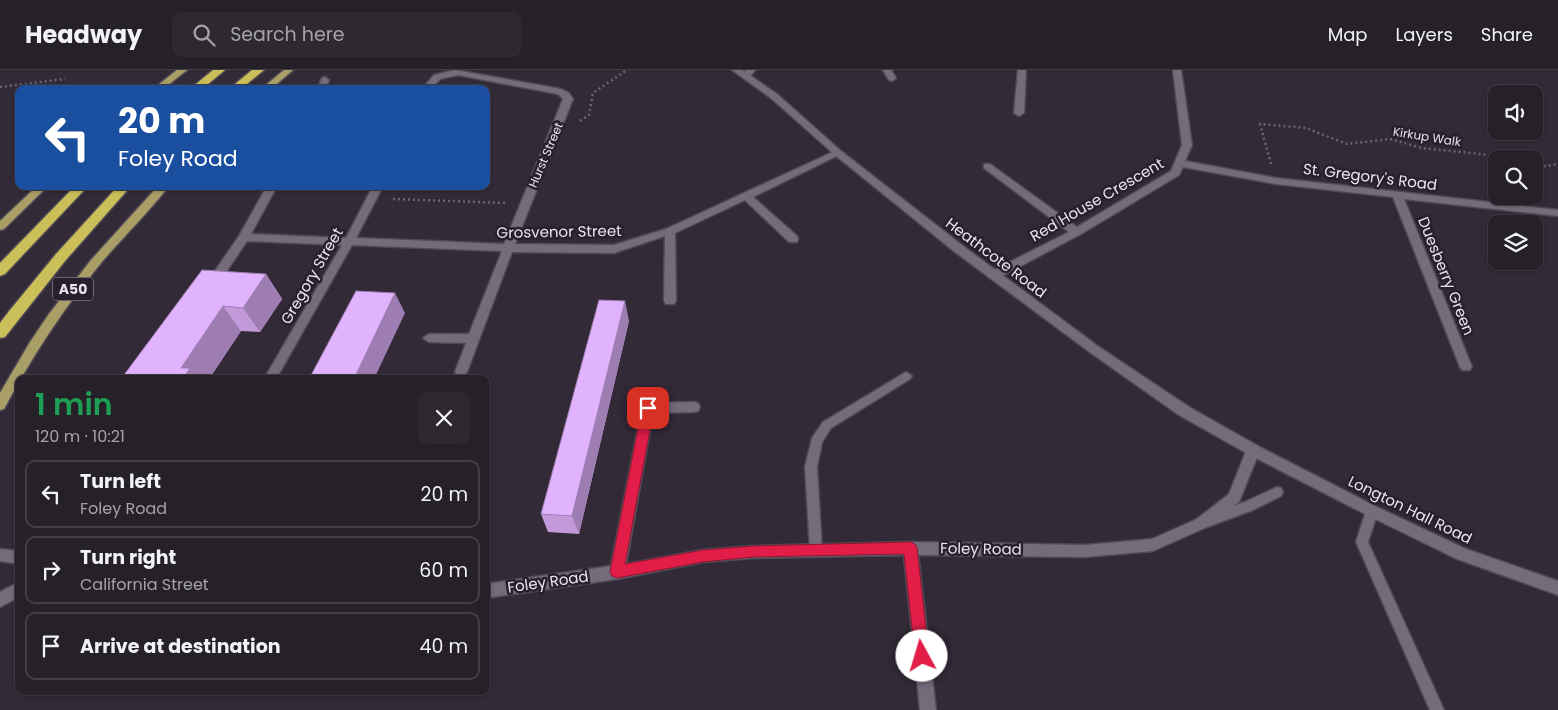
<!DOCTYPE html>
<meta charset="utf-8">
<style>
:root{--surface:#262029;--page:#2e2831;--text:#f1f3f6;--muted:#a4a3a8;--line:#423e46}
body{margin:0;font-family:Poppins,sans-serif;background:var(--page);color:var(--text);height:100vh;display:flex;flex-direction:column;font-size:19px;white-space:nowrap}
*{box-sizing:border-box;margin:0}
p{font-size:16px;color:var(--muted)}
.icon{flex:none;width:28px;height:28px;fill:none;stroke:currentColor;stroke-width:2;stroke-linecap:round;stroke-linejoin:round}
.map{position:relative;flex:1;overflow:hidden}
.details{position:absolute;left:15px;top:305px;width:475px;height:320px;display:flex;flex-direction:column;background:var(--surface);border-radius:10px;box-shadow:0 1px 4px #0004,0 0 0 1px var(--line)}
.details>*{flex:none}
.guide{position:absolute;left:15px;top:15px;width:475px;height:105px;border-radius:10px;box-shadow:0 1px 4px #0004,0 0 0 1px var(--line);background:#1a4fa0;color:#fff;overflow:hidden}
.controls{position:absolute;left:1488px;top:15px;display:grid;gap:10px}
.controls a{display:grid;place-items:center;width:55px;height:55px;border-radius:10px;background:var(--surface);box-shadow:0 1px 4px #0004,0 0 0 1px var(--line);font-size:25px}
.pin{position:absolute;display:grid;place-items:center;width:42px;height:42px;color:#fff;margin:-21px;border-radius:10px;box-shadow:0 2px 8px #0006}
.me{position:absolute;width:55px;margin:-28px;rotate:354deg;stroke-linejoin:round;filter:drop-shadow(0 0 4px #0008)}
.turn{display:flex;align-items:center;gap:18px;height:105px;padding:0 20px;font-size:22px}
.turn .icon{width:65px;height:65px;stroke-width:2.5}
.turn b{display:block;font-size:35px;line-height:42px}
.round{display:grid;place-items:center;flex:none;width:52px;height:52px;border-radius:10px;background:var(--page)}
.summary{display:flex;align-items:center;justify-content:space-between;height:85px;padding:0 20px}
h1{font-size:30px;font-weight:600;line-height:38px;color:#1e9e55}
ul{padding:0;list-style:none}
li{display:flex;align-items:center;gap:15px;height:68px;margin:0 10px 8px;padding:0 10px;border:2px solid var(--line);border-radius:10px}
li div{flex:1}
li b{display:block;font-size:19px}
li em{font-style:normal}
header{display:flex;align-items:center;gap:30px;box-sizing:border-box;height:70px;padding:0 25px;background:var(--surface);border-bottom:1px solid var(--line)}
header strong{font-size:24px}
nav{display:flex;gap:28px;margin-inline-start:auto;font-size:18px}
.search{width:350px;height:45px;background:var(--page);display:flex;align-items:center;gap:12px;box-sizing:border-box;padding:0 18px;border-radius:10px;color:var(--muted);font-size:19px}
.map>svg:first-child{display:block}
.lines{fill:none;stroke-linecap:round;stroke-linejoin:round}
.lane-casing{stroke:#504954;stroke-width:3}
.street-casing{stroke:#504954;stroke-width:3}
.secondary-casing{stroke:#504954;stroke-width:3}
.primary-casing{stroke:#504954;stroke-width:3}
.highway-casing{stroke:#504954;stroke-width:3}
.path{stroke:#6c6571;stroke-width:2.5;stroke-dasharray:2 3;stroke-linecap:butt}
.lane{fill:#756c7b;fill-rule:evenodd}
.street{fill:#756c7b;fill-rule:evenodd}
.secondary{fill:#756c7b;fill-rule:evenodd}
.primary{fill:#a89e66;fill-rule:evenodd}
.highway{fill:#cabf58;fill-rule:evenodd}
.wall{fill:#c29ada}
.shaded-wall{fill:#9e7db2}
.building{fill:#e1b3fe;stroke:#9e7db2}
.route{fill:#e11d48;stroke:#92132f}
.labels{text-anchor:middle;stroke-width:5;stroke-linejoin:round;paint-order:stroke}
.far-street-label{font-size:12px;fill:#e9e4ed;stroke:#28202d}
.shield{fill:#28202d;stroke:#afa9b3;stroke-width:1}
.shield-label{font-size:14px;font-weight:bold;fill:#e9e4ed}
.street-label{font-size:15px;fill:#e9e4ed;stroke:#28202d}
</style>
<header>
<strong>Headway</strong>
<div class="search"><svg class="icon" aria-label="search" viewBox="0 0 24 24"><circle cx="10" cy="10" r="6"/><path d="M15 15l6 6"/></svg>Search here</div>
<nav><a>Map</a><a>Layers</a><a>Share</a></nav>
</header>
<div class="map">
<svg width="1558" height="640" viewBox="0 0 1558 640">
<rect width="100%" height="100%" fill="#322a37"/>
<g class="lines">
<g class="lane-casing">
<path id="lane" d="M906,302l6,4 -2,3 -79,49 -9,14 -5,25 5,83 -1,4 -5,2 -5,-2 -1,-4 -5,-83 7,-29 11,-16z
M1277,417l4,1 2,4 -2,4 -28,14 -46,17 -4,-2 -2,-4 2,-4 42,-15z
M1372,436l4,1 2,4 -10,31 76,168h-14l-74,-168 10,-31 2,-4z"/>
</g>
<g class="street-casing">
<path id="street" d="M455,0l106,19 8,4 4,6 -58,145 99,1 52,-16 169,-78 3,-1 5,3 -90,44 44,39 1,3 -1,3h-8l-44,-42 -70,33 1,68 -2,3h-8l-2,-3 1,-65 -51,17 -102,-1 -45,120 -2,3h-8l-2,-3 11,-29 -37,-1 -6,-4 6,-4h40l33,-83 -150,-6 -76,134h-12l78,-134 -95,-4 -31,46h-8l-2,-3 33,-48 28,-50h10l-26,48 95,4 27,-52h10l-27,52 148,6 59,-145 -5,-5 -100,-19 -18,4 -9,10h-9l12,-14z
M746,0h9l-6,8 -3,1 -4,-3z
M883,0h8l5,8 -4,3 -3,-1z
M1018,0h8l-2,43 -5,3 -5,-3z
M1173,0h8l11,75 -7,16 91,17 282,32v6l-154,-17 68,168 -2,3h-8l-2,-3 -67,-170 -117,-13 -93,-17 -4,8 -98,59 -83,44h-8l-2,-3 2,-3 79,-40 -85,-64v-4h6l87,63 94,-56 11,-26z
M325,7l4,3 -3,9h-9l5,-11z
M694,332l4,1 2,4 -2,4 -4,1 -41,1 -27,151 77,-14 50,-4 157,-4 175,3 67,-6 45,-20 32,-25 19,-48 5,-1 5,1 2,4 -21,52 -32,25 -54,24 -68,6 -167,-2 18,155h-16l-16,-155 -151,3 -50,4 -86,17 -131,19v-14l125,-18 31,-158 2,-4 4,-1z
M0,479l19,2v13l-19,-3z
M19,512v15l-19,10v-15z"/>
</g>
<g class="secondary-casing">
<path id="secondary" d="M732,0h10l35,24 64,57 122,95 136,101 90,60 69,39 119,61 89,42 92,32v14l-101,-36 -90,-44 -119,-61 -69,-39 -88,-62 -136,-101 -120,-97 -64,-57z"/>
</g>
<g class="primary-casing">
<path id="primary" d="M177,0h10l-24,19h-10z
M284,0h9l-22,19h-10z
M37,116h11l-44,43 -4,1v-9z
M158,116h11c-21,27 -46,51 -68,77 -38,46 -70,95 -97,146l-4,1v-17l30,-51 19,-28 42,-54z"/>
</g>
<g class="highway-casing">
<path id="highway" d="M213,0h12l-23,19h-12z
M252,0h12l-23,19h-12z
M75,116h13l-83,88 -5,2v-13z
M118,116h13l-66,75 -60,76 -5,1v-15l10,-13 46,-56z"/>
</g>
<path class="path" d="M0,17l65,-8
M580,51l9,-6 4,-22 34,-23
M1271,94l-11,-40 46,4 41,16 43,-5 32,9 67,7 13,4
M1534,98l24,-4
M393,129l114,4"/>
<use href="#lane" class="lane"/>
<use href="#street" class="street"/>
<use href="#secondary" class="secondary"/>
<use href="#primary" class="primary"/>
<use href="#highway" class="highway"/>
</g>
<path class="wall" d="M266,204l16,25 -22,33 -19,-1 -32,48h-88z
M629,251l-50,213 -31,-2 -7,-18z"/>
<path class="shaded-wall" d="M266,204l16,25 -22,33 -17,-24z
M395,223l10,20 -31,66h-20z
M625,231l4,20 -50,213 -7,-18z
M223,236l18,25 -32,48h-26l-2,-11z"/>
<path class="building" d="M202,200l64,4 -23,34 -20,-2 -42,62h9l-7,11h-62z
M356,221l39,2 -41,86h-45z
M599,230l26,1 -53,215 -31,-2z"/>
<path class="route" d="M648,333l6,5 -29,156 78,-14 50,-4 157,-4 5,2 2,4 12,108 -2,5 -5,2 -5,-2 -2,-5 -11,-102 -151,3 -50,5 -86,16 -5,-2 -2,-4 32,-164z"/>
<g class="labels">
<g class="far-street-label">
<text transform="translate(1427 67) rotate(9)" y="4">Kirkup Walk</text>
<text transform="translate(546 85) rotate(-67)" y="4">Hurst Street</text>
</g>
<rect class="shield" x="53" y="207.5" width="40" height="23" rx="4"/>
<g class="shield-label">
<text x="73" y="224">A50</text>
</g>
<g class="street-label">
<text transform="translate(1370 107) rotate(7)" y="5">St. Gregory's Road</text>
<text transform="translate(1097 130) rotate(-30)" y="5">Red House Crescent</text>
<text transform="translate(559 162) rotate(-1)" y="5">Grosvenor Street</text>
<text transform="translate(996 188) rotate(37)" y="5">Heathcote Road</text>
<text transform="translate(312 206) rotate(-60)" y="5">Gregory Street</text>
<text transform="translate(1446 206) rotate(68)" y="5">Duesberry Green</text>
<text transform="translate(1410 440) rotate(26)" y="5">Longton Hall Road</text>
<text transform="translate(981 479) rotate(1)" y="5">Foley Road</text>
<text transform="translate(548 512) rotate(-8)" y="5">Foley Road</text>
</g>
</g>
</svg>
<div class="controls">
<a><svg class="icon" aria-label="sound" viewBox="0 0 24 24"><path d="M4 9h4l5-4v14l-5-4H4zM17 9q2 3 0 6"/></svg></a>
<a><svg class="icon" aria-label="search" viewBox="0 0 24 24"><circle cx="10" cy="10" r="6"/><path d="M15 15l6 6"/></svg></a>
<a><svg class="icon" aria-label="layers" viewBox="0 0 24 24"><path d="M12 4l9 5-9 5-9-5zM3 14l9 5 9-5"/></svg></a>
</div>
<div class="pin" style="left:648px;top:338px;background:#d93025"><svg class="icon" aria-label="arrive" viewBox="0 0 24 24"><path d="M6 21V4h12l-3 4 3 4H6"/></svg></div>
<svg class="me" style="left:922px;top:586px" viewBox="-20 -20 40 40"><circle r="19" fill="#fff"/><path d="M0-13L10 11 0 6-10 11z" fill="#e11d48"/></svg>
<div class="guide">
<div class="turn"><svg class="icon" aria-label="left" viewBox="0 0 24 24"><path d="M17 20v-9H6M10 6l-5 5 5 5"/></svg><div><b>20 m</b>Foley Road</div></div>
</div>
<section class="details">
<div class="summary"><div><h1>1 min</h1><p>120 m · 10:21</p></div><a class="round"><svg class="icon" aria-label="close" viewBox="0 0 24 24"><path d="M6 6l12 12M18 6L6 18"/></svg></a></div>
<ul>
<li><svg class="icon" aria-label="left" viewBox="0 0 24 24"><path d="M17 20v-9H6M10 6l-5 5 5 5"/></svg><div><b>Turn left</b><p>Foley Road</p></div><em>20 m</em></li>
<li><svg class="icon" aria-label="right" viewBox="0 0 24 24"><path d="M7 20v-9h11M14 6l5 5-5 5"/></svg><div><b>Turn right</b><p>California Street</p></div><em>60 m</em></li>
<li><svg class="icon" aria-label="arrive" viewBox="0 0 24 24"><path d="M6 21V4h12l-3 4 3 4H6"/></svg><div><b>Arrive at destination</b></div><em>40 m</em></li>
</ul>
</section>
</div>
